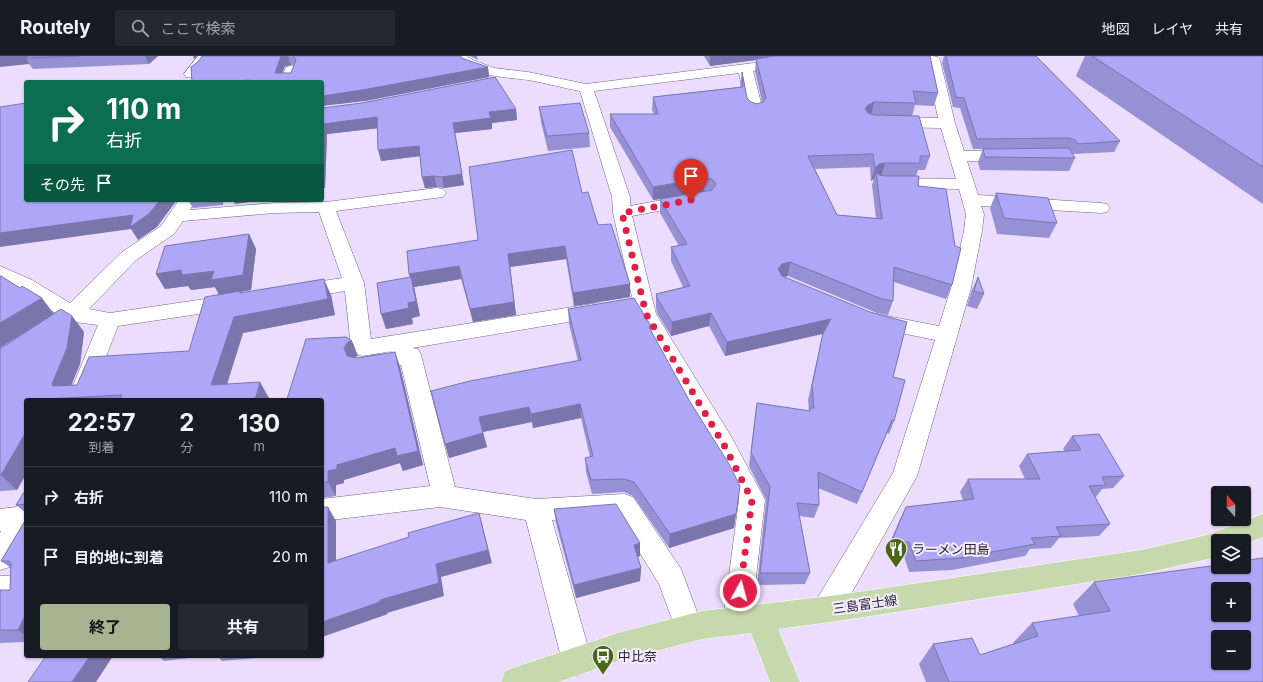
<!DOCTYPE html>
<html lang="ja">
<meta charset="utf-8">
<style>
:root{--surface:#171b24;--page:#242831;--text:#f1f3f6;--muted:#9ea1a6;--line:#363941;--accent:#a6b492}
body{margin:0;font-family:Inter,"Noto Sans JP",sans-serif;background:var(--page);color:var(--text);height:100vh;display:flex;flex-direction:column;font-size:15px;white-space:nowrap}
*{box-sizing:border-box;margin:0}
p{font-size:13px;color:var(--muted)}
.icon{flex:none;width:22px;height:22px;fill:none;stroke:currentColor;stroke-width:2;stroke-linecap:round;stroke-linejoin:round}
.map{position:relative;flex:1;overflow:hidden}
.details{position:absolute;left:24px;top:342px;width:300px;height:260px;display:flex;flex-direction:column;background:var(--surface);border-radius:4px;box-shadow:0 1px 3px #0004}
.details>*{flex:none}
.guide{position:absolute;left:24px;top:24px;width:300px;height:122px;border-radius:4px;box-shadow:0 1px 3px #0004;background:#0b6e4f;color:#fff;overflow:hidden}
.needle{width:26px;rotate:340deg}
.tools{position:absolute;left:1211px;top:430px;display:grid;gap:8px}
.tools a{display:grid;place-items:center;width:40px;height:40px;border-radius:4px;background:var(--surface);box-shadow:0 1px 3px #0004;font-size:20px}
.pin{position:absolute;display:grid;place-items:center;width:34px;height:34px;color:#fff;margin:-41px -17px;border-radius:50% 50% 50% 0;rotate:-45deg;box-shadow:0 0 4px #0007}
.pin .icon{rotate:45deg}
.me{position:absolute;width:44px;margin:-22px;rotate:7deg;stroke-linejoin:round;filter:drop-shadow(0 0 3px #0008)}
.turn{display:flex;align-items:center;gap:14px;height:84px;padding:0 16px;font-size:18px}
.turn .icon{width:52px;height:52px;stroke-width:2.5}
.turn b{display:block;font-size:28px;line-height:34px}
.then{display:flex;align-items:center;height:38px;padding:0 16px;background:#0003;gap:8px;font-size:15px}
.eta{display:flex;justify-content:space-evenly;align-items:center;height:68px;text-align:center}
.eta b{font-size:24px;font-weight:700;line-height:28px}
.cta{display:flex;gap:8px;margin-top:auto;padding:8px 16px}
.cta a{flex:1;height:46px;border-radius:4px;background:var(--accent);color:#111;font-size:16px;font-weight:700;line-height:46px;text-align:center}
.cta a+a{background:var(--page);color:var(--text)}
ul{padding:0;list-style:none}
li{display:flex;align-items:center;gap:12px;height:60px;padding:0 16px;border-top:1px solid var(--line)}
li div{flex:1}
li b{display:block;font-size:15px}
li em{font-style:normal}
header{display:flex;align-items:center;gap:24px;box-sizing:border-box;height:56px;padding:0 20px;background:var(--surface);border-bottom:1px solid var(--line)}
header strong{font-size:19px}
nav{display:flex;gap:22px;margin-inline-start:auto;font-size:14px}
.search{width:280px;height:36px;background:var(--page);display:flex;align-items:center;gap:10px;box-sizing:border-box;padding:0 14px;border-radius:4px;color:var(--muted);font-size:15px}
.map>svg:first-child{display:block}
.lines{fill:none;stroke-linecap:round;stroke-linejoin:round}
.minor-casing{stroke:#756287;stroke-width:1}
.major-casing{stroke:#fff;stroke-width:1}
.minor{fill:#fff;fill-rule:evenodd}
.major{fill:#c6d9ac;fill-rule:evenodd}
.wall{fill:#9690d4;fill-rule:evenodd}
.shaded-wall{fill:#7a75ad}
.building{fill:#aea7f7;stroke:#7a75ad;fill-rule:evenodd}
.route{stroke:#e11d48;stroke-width:7;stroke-dasharray:0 12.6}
.labels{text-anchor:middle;stroke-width:4;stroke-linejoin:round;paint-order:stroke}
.near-poi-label{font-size:13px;fill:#2b2333;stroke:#f5edfe;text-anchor:start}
.near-street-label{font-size:13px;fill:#2b2333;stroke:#f5edfe}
</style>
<header>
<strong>Routely</strong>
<div class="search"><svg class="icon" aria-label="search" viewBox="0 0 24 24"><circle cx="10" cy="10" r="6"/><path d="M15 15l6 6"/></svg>ここで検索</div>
<nav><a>地図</a><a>レイヤ</a><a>共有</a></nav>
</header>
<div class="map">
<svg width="1263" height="626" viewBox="0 0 1263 626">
<rect width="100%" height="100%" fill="#ecdcfd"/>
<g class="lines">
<g class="minor-casing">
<path id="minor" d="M198,0h14c-7,9 -13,24 -26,21l-2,-3z
M451,0h16l6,4 21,8 34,4 58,12 200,-25 5,1 2,3 -2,3 -5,1 -33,4 10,40 -3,3 -5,2 -5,-2 -3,-3 -8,-38 -145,18 36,106v9l59,-11 6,1 3,4 -3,4 -63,12 24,98 76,124 33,62 -14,120 -4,10 -10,4 -10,-4 -4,-10 16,-120 -24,-50 -79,-136 -23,-101 -1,-16 -32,-106c-17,-3 -34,-8 -52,-11 -22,-3 -63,-4 -77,-24z
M932,0l6,1 2,3 15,63 9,28h45l6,2 2,3 -2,3 -6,2h-42l11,34 123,8 6,1 3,4 -3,4 -6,1 -120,-7 3,8 -2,17 -11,57 -54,188 -80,143 -10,3 -10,-3 -4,-10 4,-10 76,-126 42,-133 -58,-12 -7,-2 -3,-5 3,-5 7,-2 62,12 12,-38 13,-57 2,-17 -7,-25 -70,-1 -6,-1 -3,-4 3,-4 6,-1 67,1 -15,-51 -49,-1 -5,-2 -3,-3 3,-3 5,-2 46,1 -12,-58 2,-3z
M291,10l5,1 2,3 -4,12h-14l6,-15z
M437,132l6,1 3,4 -3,4 -107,14 28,72 7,56 227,-36 7,2 3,5 -3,5 -7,2 -186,31 6,1 3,6 34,132 81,12 88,-5 9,3 48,72 22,59 -4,10 -10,4 -10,-4 -20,-54 -42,-68 -65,4 40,141 -5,10 -10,5 -10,-5 -5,-10 -36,-141 -86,-13 -118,14v-22l108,-13 -29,-121 -19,4 -8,-2 -3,-6 3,-6 19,-4 -31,5 -8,-3 -3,-5 -6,-57 -48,8 -7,-2 -3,-5 3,-5 7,-2 45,-7 -23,-66 -45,1 -91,8 -9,13 -38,26 -47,49 21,4 122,-18 7,2 3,5 -3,5 -7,2 -114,17 -29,74h-22l31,-75 -23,-3 -12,5 -7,-2 -3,-5 4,-6 -57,-34v-14l32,14 38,23 52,-51 39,-26 18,-26h11l3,4 -3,6 84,-7 52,-1z
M26,446v35l-16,30 -10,3v-37l1,-2h-1v-22l16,-2 1,-2z
M0,520h26v26h-26z"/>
</g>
<g class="major-casing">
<path id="major" d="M1263,458v23l-19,8v-4h-26v14l-10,4 -67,15 -303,47 -60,8 22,53h-30l-19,-49 -49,6 -84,22 -59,21h-58l4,-11 11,-4 102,-34 84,-22 136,-16 303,-45 66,-15z"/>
</g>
<use href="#minor" class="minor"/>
<use href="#major" class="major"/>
</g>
<path class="wall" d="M0,0h158l-9,8 -116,5 -4,-5z
M202,0h258l4,3 24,8 1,10 -124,24 -43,-19h-130l6,-20zM291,9h3l-3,8h-9l3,-7z
M470,0h7l1,4z
M704,0h226l8,37 -4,13 -19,-1 -3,11 18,40 -5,14h-7l-2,6 36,109 -6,14 -52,-17 -1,19 -5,14 -11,-2 -89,-37 -5,1 110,100 1,44 -5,13 -2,-1 -30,71 -39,-16 1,17 -5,13 -15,-2 11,57 -5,11 -48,1 9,-85 -17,-34 6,-49 2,-14 52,8 -1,-11 12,-54 3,-13 -98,23 -16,-30 -38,10 -14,-23 -1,-5v-14l27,-7 -12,-26v-14l8,-1 -19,-33v-14l20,-3 -27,4 -43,-73v-13h44l-2,-4 1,-13 87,-10 2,-15 5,26 4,4 6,2 5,-2 -7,-31 1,-11 -46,6zM870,111l1,14 3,-2 -2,6 4,33 -39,-3 -22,-46z
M944,0h92l84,85 -6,11 -41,2 -3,-4 5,8 -6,13 -89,-1 -2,-8 5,-13h81h-91l-13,-41 -7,-1 -11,-44z
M1085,0h178v148l-187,-128z
M539,51l50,26 1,14 -42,4 -7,-29z
M322,52l194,1 1,11 -25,3v6l-37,4 9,52 -20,3 -7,-1 -12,1 -3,-11 -2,-21 -39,5 -3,-33 -51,6 -2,54z
M582,137l16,32 32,59v13l-56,9 -8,-47 -56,8 6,48 -43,7 -12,-43 -47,8 6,29 -8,2 1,6 -27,5 24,-52 -1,-3 69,-34z
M996,137l61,30 -8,15 -52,-4 -7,-26z
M188,144h35v5l-30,3z
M249,178l7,15 -5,41 -11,2 1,1 90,2 4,20 -92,18 -16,51 42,14v2h-243v74l-9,16 -17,1v-142l54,-35 18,2 12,16 -4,32 -9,21h6l112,-34 30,-57 -4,-7 -24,3 -3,-4 -23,3 -9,-15z
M978,221l6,17 -7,15 -10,-3 4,-14z
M568,253l83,17v5l85,183 -2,14 -65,20 -36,-52 -9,-4 -32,2 -6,-22 -1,-14 5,-1 -9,-39 -48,10 -1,-6 -49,10 4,15 -38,11 -4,-14 133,-83 -9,-37z
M352,285l6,15 -4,1 3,1 38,-6 5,15 23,98 -20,6 -3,-8 -56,17v3l-8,2v11l-14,2v-98h-35v-1z
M1072,380l52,40 -11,12 -11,1 -6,8h-1l15,27 -11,12 -40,2 -8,10 -21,1 -5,7 -73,14 -43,2 -6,-19 -18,1 15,-35 6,-12 57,-7 -3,-8 8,-13h57l-6,-13 8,-12 38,-3 -2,-2z
M26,433v24l-10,-8z
M554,453l86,34v13l-3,1 4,11 -1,13 -64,17 -20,-75z
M26,463v123l-26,1v-53h10l1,-22 -10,-7z
M1094,526l169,100h-337l-7,-18 14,-20 47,11 33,-11v-1l19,-20 47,-7 -6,-12z
M158,600h48l-42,5z
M217,600h40v2l-35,3z"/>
<path class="shaded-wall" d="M0,0h35l-9,2 3,6 -29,3z
M145,0h13l-9,8z
M193,0h4l-3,3z
M281,0h7l3,9 -6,1 -6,16 -4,-9z
M710,0h64l-18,3v1l-46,6z
M488,11l1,10 -124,24 -43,5v-10z
M874,46l-3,14 -6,-7 3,-4z
M516,53l1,11 -25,3v6l-37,4 9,52 -20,3 -2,-11 11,-54 36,-11z
M377,61l3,11 -53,6 -2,54h-3v-35l1,-29z
M419,90l2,10 -40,5 -3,-11z
M885,107l-4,14 -5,-5 -2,7 -3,2 4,-13 4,-4z
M434,120l3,11 -12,1 -3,-11z
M705,122l-1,14 -51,8v-13z
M160,144h17l-20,27 -19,13 -7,-11 -131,18v-14z
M221,144h2v5z
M233,144h33l-31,4z
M249,178l7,15 -5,41 -11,2 8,15 -29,-12 -4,-8 -24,3 -3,-4 -23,3 -9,-15 25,-4z
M565,190l1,13 -56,8 6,48 -43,7 -3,-13 38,-55z
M790,206l-2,14 -8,2 -2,-9 4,-5z
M459,210l2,13 -47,8 6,29 -8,2 1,6 -27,5 -5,-15 27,-11 5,-16 -4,-13z
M324,223l7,16 4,20 -92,18 -21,67 -11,-15 23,-68z
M630,228v13l-56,9 -1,-13z
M42,242l12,16 -54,34v-25z
M711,257l-2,13 -38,10 1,-14z
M72,260l12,16 -4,32 -14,34 -14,-14z
M831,263l-4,14 -102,23 2,-14z
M352,285l6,15 -4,1 -3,6 -7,-15 4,-6z
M395,296l5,15 23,98 -20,6 -3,-8 -56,17v3l-8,2v11l-8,-14v-11l9,-6z
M260,326l9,16v2h-14z
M580,348l1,14 -48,10 -2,-14z
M529,351l3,15 -50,10 -3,-15z
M26,376v42l-9,16 -16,-15z
M483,377l4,14 -38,11 -4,-14z
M328,451l8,14v56l-8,-14z
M479,457l13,50 -51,14 3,19 -57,17 1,1 -66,23v-15l58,-22 56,-36z
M736,458l-2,14 -65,20 1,-14z
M640,487v13l-6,2v-13z
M641,512l-1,13 -64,17 -2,-13z
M26,558v22l-8,-6z
M90,600h23l-17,26h-24z"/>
<path class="building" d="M28,0h51l-53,2z
M202,0h80h-1l-6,17h16l5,-13 -3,-4h167l4,3 24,8 -126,23 -40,6v-14h-74l1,-2 -31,2h-26l-1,-15 7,-5z
M775,0h155l8,37 -25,-2 3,12 -42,-1 -6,3 -3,4 3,4 6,2 45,1 11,40h-10v7h-35l-6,1 -4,4 -2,-14 -65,2 29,59 45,4 -6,-47 3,3 6,1h34l-1,10 28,3 9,57 6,2 -9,37 -58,-18 -1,34 -11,-2 -92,-37 -8,2 -4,5 4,7 88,36 37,10 -14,55 12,3 -11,41 -2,-1 -30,72 -44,-20 1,33 -22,-2 13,70h-50l10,-86 -19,-34 6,-50 53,8v-3h4l-2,-22 11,-53 8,-14 -104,23 -16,-29 -39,9 -14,-22 -2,-6 34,-8 -19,-39 16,-3 -27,-45 52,-9 4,-6 -4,-5 -7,-1 -52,9 -43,-73h48l-5,-17 90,-10 -1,-15 5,26 4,4 6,2 6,-2 3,-4 -10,-39z
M946,0h90l84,85 -42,3 -3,-4 -6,-2 -92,1 -13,-41 -8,-1z
M1092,0h171v111z
M495,21l21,32 -27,3 2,6 -38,5 9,51 -20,3 -8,-1 -12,1 -3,-31 -41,4 -1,-33 -54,7 -1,29v-45l40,-5z
M26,47v97h134l-11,14 -19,13 3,-12 -133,18v-126z
M580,47l9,30 -42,3 -8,-29z
M1069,92l6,10 -90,-1 -2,-8z
M572,94l10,43 6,-1 10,33 13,-1 19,60 -57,9 -8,-47 -57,8 6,48 -44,7 -11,-43 -50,8 -2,-23 71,-11 -9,-73z
M996,137l52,5 9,25 -53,-5z
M249,178l-6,41 -32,5 3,-9 -32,4 -1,-5 -25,4 9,-28z
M0,220h1l19,12 2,-2 20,12 -42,25z
M411,221l5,24 -8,2 1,5 -28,6 -4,-31z
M978,221l6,17 -10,-3z
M324,223l4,20 -94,18 -23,68 49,-3 -5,18h-136l3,-5 -75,4v1h-21v32l-25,43h-1v-126l61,-40 11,7 -5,32 -15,36 1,2 24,-1 12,-28 100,-6 16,-54 35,-6v2z
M634,242l17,28 -2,1 40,73 40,64 11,22 -4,28 -66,20 -36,-52 -10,-3 -33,1 -6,-22 8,-2 -13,-52 -49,10 -2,-7 -50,10 4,16 -38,11 -14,-53 39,-10 111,-21 -13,-51z
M346,281l6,4 -4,1 -4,6 3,8 10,2 38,-6 23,99 -21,5 -2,-8 -58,17v4l-9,2v11h-6v-82h-25v-1h-10l19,-60z
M1099,378l25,42 -22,1 4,8 -17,1 21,38 -54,3 5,9 -30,2 4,6 -75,14 -44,3 -7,-19 -18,1 15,-36 68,-8 -6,-20h72l-13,-25 54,-4 -9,-14z
M26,433v15l-10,1z
M616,448l24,39 -6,2 7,23 -67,17 -20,-76z
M322,451h6v56l81,-26 -1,-4 71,-20 9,37 -52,14 3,19 -59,17v2l-58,20z
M26,463v95l-8,16h-18v-40h10l1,-27 -2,-2h-8z
M1262,502h1v124h-314l-16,-38 39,-6 8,17 58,-19 -6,-13 78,-12 -16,-29 124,-17v2h26v-6zM1218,533h26v26h-26zM1218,581h26v26h-26z
M46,600h44l-18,26h-44z"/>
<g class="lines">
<path class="route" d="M691,144l-69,13 24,101 78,131 28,55 -12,91"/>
</g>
<defs>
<g id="restaurant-pin" transform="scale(1.15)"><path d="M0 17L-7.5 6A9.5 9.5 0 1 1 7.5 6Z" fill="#4a6618" stroke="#f5edfe"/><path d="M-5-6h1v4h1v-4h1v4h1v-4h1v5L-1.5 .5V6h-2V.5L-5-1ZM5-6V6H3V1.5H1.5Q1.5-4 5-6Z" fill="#fff"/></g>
<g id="bus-pin" transform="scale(1.15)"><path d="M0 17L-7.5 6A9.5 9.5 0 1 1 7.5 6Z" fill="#4a6618" stroke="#f5edfe"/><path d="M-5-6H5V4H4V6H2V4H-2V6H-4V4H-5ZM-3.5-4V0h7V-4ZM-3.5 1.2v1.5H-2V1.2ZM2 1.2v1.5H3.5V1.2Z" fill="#fff"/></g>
</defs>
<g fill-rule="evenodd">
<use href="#restaurant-pin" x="896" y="493"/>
<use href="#bus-pin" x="603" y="600"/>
</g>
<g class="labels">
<g class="near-poi-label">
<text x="912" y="498">ラーメン田島</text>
<text x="618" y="605">中比奈</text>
</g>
<g class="near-street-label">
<text transform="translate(865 548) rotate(-8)" y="5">三島富士線</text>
</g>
</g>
</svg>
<div class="tools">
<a><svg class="needle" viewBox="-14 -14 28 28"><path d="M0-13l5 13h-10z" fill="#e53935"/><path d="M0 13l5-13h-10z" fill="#9ea1a6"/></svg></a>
<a><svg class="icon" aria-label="layers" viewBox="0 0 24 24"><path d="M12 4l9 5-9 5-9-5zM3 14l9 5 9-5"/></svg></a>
<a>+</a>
<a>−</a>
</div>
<div class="pin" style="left:691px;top:144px;background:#d93025"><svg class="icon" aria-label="arrive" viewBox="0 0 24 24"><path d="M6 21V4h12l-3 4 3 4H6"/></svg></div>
<svg class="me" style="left:740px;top:535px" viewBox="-20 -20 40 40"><circle r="17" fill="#e11d48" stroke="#fff" stroke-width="3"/><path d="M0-11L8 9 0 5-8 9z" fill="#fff"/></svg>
<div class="guide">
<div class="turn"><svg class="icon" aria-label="right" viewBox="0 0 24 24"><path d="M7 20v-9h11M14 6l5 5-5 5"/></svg><div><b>110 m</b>右折</div></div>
<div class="then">その先<svg class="icon" aria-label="arrive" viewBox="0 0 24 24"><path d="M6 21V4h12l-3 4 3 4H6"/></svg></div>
</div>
<section class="details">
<div class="eta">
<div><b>22:57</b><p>到着</p></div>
<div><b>2</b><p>分</p></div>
<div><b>130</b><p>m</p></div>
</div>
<ul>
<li><svg class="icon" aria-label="right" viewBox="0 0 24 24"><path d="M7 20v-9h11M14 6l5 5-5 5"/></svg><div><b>右折</b></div><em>110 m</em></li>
<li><svg class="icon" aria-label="arrive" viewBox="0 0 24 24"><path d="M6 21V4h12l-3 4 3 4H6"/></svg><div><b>目的地に到着</b></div><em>20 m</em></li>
</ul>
<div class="cta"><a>終了</a><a>共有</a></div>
</section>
</div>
